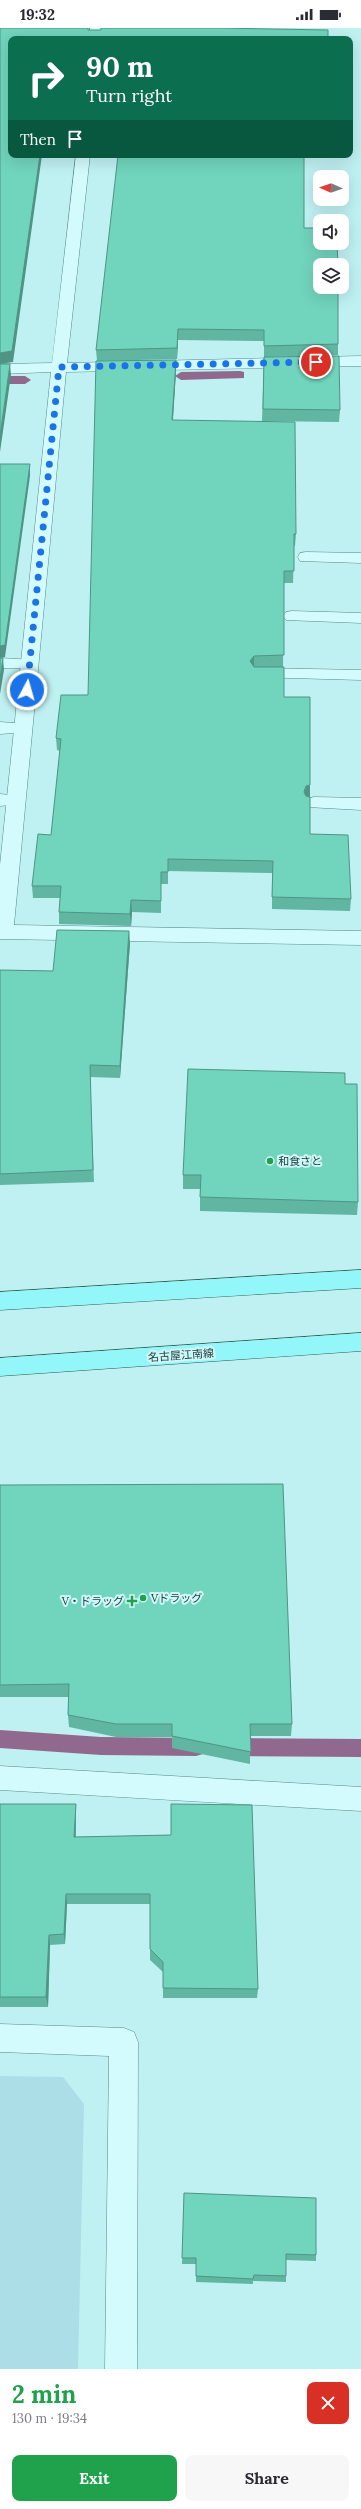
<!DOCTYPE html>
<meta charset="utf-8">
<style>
:root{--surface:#fff;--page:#f7f7f7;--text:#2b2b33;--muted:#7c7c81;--accent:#20a14b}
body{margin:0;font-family:Lora,"Noto Sans JP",serif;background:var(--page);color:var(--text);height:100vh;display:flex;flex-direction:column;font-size:15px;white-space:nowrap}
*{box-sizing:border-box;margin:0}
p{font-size:13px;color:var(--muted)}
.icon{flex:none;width:22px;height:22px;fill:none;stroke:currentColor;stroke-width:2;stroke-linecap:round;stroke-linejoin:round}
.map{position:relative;height:2341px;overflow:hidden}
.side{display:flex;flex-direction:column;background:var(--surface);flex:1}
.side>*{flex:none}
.guide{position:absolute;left:8px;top:8px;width:345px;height:122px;border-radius:8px;box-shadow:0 4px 16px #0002;background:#0b6e4f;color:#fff;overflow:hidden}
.needle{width:26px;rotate:272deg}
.buttons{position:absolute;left:313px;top:142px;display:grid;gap:8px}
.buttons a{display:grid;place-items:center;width:36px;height:36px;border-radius:8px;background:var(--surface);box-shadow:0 4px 16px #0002;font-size:20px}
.pin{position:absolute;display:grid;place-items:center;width:34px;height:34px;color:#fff;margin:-17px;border:2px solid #fff;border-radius:50%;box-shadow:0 1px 4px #0007}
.me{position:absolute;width:44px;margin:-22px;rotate:6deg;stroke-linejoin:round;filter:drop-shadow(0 0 3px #0008)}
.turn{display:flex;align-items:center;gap:14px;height:84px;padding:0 12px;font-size:18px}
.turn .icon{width:52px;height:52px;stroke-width:2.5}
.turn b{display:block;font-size:28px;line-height:34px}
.then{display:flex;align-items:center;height:38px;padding:0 12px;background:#0003;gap:8px;font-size:15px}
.round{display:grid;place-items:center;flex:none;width:42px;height:42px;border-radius:8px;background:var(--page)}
.head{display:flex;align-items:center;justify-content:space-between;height:68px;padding:0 12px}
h1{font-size:24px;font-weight:700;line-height:30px;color:var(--accent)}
.primary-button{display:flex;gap:8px;margin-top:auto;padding:8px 12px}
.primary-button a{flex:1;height:46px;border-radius:8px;background:var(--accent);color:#fff;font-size:16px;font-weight:700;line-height:46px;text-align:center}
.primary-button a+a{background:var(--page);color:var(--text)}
.status{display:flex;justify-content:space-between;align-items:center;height:28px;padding:0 20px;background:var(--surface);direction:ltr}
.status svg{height:11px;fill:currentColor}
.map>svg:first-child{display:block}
.farmland{fill:#acdee8}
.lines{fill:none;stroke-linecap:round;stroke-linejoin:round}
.stream{fill:#92698e;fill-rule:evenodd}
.lane-casing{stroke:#558c85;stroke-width:1}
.street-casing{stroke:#558c85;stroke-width:1}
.primary-casing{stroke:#2a5a50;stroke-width:1}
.lane{fill:#d3fafc;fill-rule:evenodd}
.street{fill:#d3fafc;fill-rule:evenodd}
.primary{fill:#93f6f9;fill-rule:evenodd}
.wall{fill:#61b6a2}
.shaded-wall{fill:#4f9484}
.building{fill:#71d4bc;stroke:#4f9484}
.route{stroke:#1a73e8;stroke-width:7;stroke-dasharray:0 12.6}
.poi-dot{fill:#20a14b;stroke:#cff7f9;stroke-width:1.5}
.labels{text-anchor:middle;stroke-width:4;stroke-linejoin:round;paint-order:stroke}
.poi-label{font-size:11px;fill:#1b3a35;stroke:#cff7f9;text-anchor:start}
.street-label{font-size:11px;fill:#1b3a35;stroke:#cff7f9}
</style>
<div class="status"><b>19:32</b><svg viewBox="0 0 49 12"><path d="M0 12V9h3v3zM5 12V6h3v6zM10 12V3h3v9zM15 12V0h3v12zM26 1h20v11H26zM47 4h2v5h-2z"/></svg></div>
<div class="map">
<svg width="361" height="2341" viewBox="0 0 361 2341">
<rect width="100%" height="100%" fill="#bff0f2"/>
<path class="farmland" d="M0,2048l63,1 21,27 -6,265h-78z"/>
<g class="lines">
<path class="stream" d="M240,343l4,1v6l-63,2 -6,-4 6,-4z
M0,348h25l6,4 -6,4h-25z
M0,1702l101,7 95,1 7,2 3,7 -3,7 -7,2 -95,-1 -101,-7z
M228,1710l133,1v18l-133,-1 -7,-2 -3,-7 3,-7z"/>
<g class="lane-casing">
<path id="lane" d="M306,524l55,1v10l-61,-2 -2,-4 2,-4z
M292,583l69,2v10l-75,-3 -3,-4 3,-4z
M0,630l35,2 3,4 -3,4h-35z
M260,640l101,2v10l-107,-3 -3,-4 3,-4z
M0,694l29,2 3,4 -3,4 -29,2z
M0,766l22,2 2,4 -2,4 -22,2z
M314,769l47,1v12l-54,-3 -2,-4 2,-4z"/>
</g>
<g class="street-casing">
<path id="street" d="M90,0h12l-1,11h-12z
M76,127h14l-23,208 294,-7v10l-295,6 -52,553 347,6v14l-361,-6v-74l51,-493 -51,2v-10l52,-1z
M0,1738l361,21v24l-361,-21z
M0,1996l124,4 10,4 4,10 -1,327h-32l4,-313 -109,-4z"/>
</g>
<g class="primary-casing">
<path id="primary" d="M361,1242v18l-361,22v-18z
M361,1305v18l-361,25v-18z"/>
</g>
<use href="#lane" class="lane"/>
<use href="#street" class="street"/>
<use href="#primary" class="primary"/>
</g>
<path class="wall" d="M304,200l34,116v11l-74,2v-16l-86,-1 -1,19 -80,2 -1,-11z
M264,329l76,53 -1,12 -77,-1z
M176,343l-3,49 123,114 -1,12h-1l-1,37h-9l-1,84h-8l9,30 26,99v38l41,65 -1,12 -78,-2v-36l-104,-2v13h-7v29l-29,-1 -1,14 -72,-2v-12l1,-14h-27l-1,-12 19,-51 9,-84 -3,-1 -1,-12 32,-43z
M130,915l-10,135 -30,-1 4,105 -94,3v-215l53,1z
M345,1056l13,118 -1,13 -157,-4v-22h-17v-14z
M0,1457l292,239 -1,12h-41v28l-78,-16v-11h-56l-47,-10 -1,-12 1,-18h-69z
M0,1776h76v33l95,-2 87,154 -1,9h-94v-26l-13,-12v-56h-83l-2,40 -15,1 -2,62h-48z
M184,2165l132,62v6l-30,-1v22l-33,-1v3l-57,-2v-18h-14z"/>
<path class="shaded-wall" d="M40,127h2l-29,207 -13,2v-11z
M178,301v11l-1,19v-11z
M176,332v11l-4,61v-12z
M10,336l1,11 -11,77v-16z
M30,436v12l-25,181 -5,1v-12z
M254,628v12l-4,-7z
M3,630l1,12 -4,24v-15z
M310,757v12l-4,1 -2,-6 2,-6z
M131,872l1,12 -1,14 -1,-12z
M129,903l1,12 -10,135v-12z
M76,1776v11l-1,32 -1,-10z
M66,1866l1,10 -2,40 -1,-10z
M49,1907l1,10 -2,62 -2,-10z"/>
<path class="building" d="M0,0h88v2h13v-2h117l110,2v9h-317v116h29l-28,196 -12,2z
M118,127h186v73h16v15h17l1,22h-18v22h18v57l-74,2v-16l-86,-1 -1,19 -81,2z
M339,328l1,54 -77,-1 1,-52z
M176,332l-4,60 123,2 1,112h-2v37h-10v84l-30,1 -4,5 4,6h30v30h26v88l-4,1 -2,6 2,4 4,1v37l38,1 3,64 -79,-2 1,-36 -105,-2v13h-7v29l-30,-1 -1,14 -71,-2 2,-26h-29l6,-52 13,1 10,-96 -5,-1 5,-43h27l8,-334z
M0,336h10l-10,72z
M0,436h30l-25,181 -5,1z
M0,630h3l-3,21z
M57,902l72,1 -9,135 -30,-1 3,105 -93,4v-204l53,1z
M188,1041l157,4v11h12l1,118 -158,-5 1,-22h-18z
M283,1456l9,240h-42l1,28 -79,-16v-12h-56l-48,-9 1,-31 -69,1v-200z
M0,1776h76l-2,33 97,-2v-31l81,1 6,184 -95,-1v-26l-13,-13v-55h-84l-2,40 -15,1 -3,62h-46z
M184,2165l132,5v57l-30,-1v22l-32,-1 -1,4 -57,-3v-18h-14z"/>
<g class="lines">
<path class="route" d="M27,662l32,-323 257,-5"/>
</g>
<g class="poi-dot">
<circle cx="270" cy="1133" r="4"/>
<circle cx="143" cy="1570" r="4"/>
<path d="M130 1567h4v4h4v4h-4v4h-4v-4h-4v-4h4z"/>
</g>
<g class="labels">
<g class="poi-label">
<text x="278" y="1137">和食さと</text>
<text x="151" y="1574">Vドラッグ</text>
<text x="124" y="1577" text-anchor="end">V・ドラッグ</text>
</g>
<g class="street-label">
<text transform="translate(181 1327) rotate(-4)" y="4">名古屋江南線</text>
</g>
</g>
</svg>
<div class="buttons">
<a><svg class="needle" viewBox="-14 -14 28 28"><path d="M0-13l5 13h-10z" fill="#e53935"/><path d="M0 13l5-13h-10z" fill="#7c7c81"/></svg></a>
<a><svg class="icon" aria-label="sound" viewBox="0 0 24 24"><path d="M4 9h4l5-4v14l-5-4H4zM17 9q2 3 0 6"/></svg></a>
<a><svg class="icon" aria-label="layers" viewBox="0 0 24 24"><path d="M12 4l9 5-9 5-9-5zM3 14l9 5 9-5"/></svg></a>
</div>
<div class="pin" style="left:316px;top:334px;background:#d93025"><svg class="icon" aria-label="arrive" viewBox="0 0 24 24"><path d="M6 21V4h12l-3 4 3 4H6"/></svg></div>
<svg class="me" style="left:27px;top:662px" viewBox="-20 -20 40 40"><circle r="17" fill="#1a73e8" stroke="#fff" stroke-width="3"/><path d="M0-11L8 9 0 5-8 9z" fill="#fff"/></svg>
<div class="guide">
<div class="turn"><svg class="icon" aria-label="right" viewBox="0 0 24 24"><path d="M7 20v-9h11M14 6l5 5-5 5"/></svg><div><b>90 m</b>Turn right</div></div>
<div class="then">Then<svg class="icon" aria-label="arrive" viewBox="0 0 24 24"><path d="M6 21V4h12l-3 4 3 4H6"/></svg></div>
</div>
</div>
<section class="side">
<div class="head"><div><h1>2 min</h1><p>130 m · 19:34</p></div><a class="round" style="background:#d93025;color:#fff"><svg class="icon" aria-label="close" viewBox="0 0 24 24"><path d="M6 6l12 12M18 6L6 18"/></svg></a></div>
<div class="primary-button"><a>Exit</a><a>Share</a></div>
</section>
